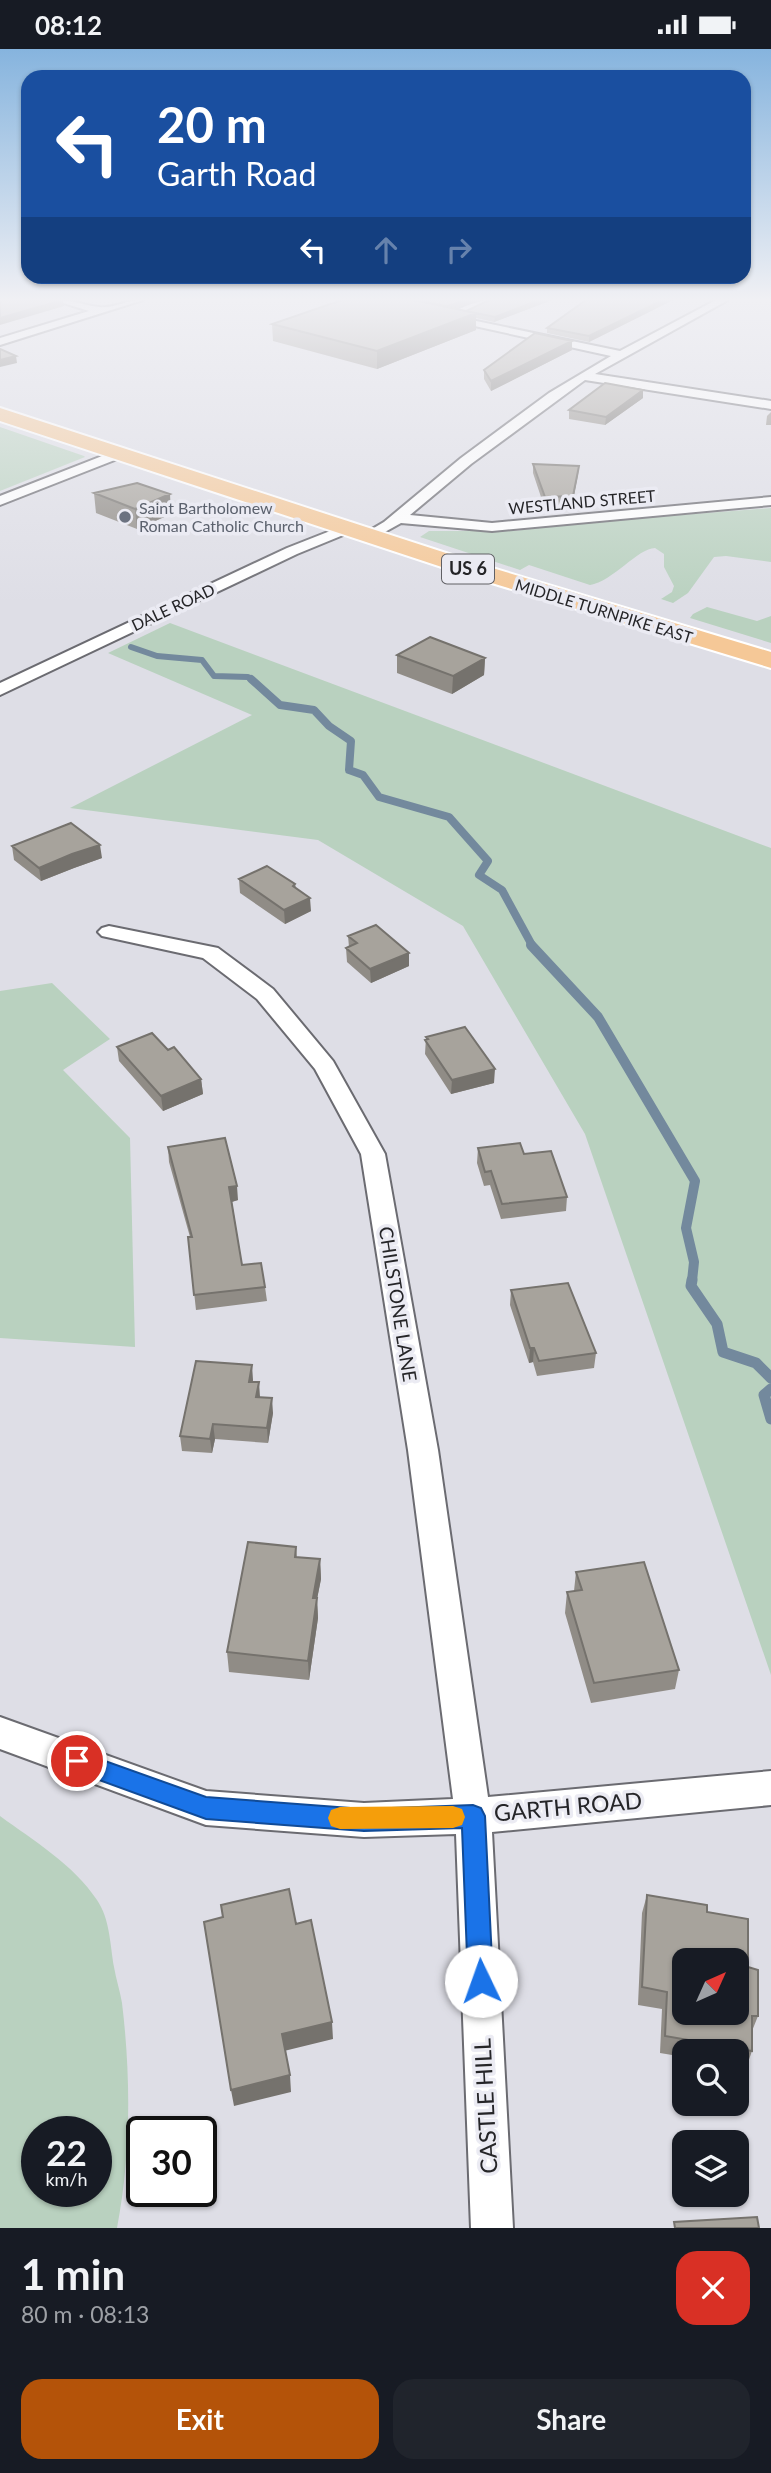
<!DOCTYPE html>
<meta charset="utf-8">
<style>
:root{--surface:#171b24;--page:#20242c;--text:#f1f3f6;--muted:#9ea1a6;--accent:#b45309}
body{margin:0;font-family:Lato,sans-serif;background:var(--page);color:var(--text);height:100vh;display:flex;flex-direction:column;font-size:26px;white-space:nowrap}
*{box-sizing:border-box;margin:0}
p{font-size:23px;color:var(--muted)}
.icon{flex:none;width:38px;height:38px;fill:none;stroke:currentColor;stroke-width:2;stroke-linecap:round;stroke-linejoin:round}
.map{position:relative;height:2179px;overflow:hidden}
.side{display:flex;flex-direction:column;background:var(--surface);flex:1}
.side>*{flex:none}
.top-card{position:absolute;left:21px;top:21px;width:730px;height:214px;border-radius:21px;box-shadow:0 2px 5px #0004;background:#1a4fa0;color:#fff;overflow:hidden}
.needle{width:46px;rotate:45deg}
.controls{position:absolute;left:672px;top:1899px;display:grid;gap:14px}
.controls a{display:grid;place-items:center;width:77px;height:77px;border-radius:14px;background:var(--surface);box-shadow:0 2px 5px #0004;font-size:35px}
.speed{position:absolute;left:21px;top:2067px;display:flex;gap:14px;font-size:35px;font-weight:700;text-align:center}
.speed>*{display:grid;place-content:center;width:91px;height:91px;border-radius:50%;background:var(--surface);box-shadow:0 2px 5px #0004;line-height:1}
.speed small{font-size:18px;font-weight:400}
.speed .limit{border:4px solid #111;border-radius:10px;background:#fff;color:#111}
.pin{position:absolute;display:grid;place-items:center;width:60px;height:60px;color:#fff;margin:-30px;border:4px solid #fff;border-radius:50%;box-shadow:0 2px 7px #0007}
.me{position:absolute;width:77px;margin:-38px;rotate:357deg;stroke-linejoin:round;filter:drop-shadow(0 0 5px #0008)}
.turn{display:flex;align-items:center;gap:24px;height:147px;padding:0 21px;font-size:32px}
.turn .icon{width:91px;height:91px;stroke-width:2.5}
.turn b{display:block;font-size:49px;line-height:60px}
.lanes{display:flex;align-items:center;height:66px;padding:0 21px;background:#0003;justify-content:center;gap:35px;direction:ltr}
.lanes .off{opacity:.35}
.round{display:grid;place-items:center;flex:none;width:74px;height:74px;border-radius:21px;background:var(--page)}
.headline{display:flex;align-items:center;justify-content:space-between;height:119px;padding:0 21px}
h1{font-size:42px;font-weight:700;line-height:52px}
.button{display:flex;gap:14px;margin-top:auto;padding:14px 21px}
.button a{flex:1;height:80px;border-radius:21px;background:var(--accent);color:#fff;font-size:28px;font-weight:700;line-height:80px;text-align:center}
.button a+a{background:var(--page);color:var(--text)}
.status{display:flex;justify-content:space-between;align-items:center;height:49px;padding:0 35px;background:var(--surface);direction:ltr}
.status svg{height:19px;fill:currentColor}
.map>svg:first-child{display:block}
.green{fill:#b9d1bf;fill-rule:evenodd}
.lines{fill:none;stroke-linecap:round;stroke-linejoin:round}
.stream-far3{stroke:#73899d;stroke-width:6}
.stream-far2{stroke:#73899d;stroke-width:8}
.stream-far1{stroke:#73899d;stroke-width:10}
.stream{stroke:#73899d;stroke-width:11}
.street-casing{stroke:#6b6b71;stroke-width:4}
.primary-casing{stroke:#fff;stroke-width:4}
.street{fill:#fff;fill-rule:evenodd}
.primary{fill:#f5c897;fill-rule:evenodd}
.wall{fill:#908c86}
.shaded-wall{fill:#75726d}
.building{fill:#a7a39c;stroke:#75726d;stroke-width:2;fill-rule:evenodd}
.route{fill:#1a73e8;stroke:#114b97;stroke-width:2}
.slow{fill:#f59e0b}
.worship-dot{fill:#6b7280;stroke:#ebebf3;stroke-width:2.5}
.labels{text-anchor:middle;stroke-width:7;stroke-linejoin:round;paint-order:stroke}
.far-street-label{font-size:16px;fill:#252528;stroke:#ebebf3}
.far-worship-label{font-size:16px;fill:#5b616d;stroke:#ebebf3;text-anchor:start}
.shield{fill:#ebebf3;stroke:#606065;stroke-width:2}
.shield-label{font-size:18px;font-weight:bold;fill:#252528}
.street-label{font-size:19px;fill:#252528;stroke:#ebebf3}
.near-street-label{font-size:23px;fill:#252528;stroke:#ebebf3}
</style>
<div class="status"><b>08:12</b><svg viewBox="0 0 49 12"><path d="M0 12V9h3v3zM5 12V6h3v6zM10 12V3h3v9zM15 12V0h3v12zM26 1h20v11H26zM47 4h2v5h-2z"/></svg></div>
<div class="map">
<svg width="771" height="2179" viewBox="0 0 771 2179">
<rect width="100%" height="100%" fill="#dedee6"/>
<path class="green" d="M0,378l84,29 1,1 -85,34z
M771,459v54l-45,-6 -12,1 -26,36 -15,10 -12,-4 11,-7 2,-6 -10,-19v-13l-9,-6c-17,0 -43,34 -65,37l-61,-20 -9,5 -100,-33 9,-6h85l64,-8z
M707,558l50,14 14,-5v27l-81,-25 3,-4z
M170,574l601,225v827l-186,-541 -122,-208 -145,-86 -248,-32 182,-93 -144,-62z
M52,934l58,56 -47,31 67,68 5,209 -135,-9v-347z
M0,1767c34,25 73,48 97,84 13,19 13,44 17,67 2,12 6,24 8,36 9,74 9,152 -5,225h-117zM96,2082v60h-59v-60z"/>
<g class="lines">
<path class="stream-far3" d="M131,598l26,9 45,4 12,16 34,1 6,4"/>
<path class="stream-far2" d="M251,630l29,26 34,5 15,16 22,15 -2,29 14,5 16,22 70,20 39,44 -9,14 23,15 31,57"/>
<path class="stream-far1" d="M531,896l67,72 97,164 -9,47 8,34 -2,19"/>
<path class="stream" d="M692,1231l-1,6 26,38 6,28 33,11 15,15
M771,1340l-7,6 7,24"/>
<g class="street-casing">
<path id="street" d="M54,251c16,-1 29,5 45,7 14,2 29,-8 44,-7l-143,45v-7l89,-27z
M480,251h13l-36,17 163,34 96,-51h12l-133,74 176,27v8l-186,-29 -114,84 -61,51 82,8 279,-26v8l-279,26 -91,-8 -27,15h-10l-2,-3 22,-13 77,-64 88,-65 62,-37 -173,-38z
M120,400l7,4 -2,3 -125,49v-9z
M348,475l5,1 2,3 -2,3 -56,23 -297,141v-12l287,-135z
M109,877l109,22 55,41 60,72 52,93 53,296 50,347 283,-26v34l-279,27 21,396h-42l-15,-394 -92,3 -158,-12 -206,-76v-32l206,74 158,12 89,-4 -45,-349 -47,-296 -46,-85 -58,-70 -54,-41 -101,-22 -4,-4 4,-4z"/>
</g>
<g class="primary-casing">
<path id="primary" d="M0,359l489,159 282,85v16l-299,-91 -472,-156z"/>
</g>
<use href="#street" class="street"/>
<use href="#primary" class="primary"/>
</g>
<path class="wall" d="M552,251l-58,22 -18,-4v12l-99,39 -104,-28 -1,-17 184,-15 10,2z
M673,251l-84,42 -42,-9v-5z
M572,292v9l-81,41 -7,-12v-9z
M643,349l-38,27 -36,-6v-9z
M771,363v13h-5l1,-9z
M533,415l46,2 -7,39 -28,1 -11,-33z
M94,444l77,21 -34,15 -41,-16z
M397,606l88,3 -1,17 -32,19 -55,-21z
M12,797l90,12 -28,10 -33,13 -27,-21z
M239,830l56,5 1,4 15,23 -26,13 -45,-31z
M348,887l61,17v13l-38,17 -24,-21 -1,-14 3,-1z
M426,988l68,46 -43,11 -26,-40z
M117,998l51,3 33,29 2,15 -40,17 -44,-50z
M168,1098l70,53 -6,2 10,63 23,22 2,14 -71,9 -8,-73h2l-21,-75z
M478,1099l46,6 43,43 -1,14 -65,8 -11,-34 -6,1 -7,-23z
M511,1241l85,63 -2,15 -57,8 -4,-14 -4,1 -19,-58z
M253,1331v2l7,15 13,16 -5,30 -53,-4 -3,14 -30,-2 -2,-15z
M296,1498l1,10 23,2 1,20 -4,20 1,19 -9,62 -80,-8 -2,-20z
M576,1523l103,98 -4,19 -84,14 -26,-90 2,-21 7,-1z
M647,1846l60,17 41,55 10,49 -6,15v20l-6,17 -9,-2v-15h-53v6l-24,-4 2,-44 -24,-4 4,-92z"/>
<path class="shaded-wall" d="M63,251l1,6 -64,19v-7z
M468,251h17l-38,11v-5z
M539,251h13l-58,22 1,-5z
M663,251h10l-84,42v-6z
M476,264v17l-99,39v-18z
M572,292v9l-81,41v-10z
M16,307l1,7 -17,4v-7z
M643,341v8l-38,27 1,-8z
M579,417l-1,9 -6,30 1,-9z
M170,445l1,20 -34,15 -2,-20z
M485,609l-1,17 -32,19 1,-18z
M100,796l2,13 -28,10 -33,13 -2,-13 33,-14z
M310,849l1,13 -26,13 -1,-14z
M409,904v13l-38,17 -1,-14z
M495,1020l-1,14 -43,11 1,-14z
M201,1030l2,15 -40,17 -2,-15z
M237,1137l1,14 -7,2 -2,-15z
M530,1299h4l-1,14 -4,1z
M252,1316l1,15 -3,16 -1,-14z
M259,1333l1,15 -3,15 -1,-15z
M272,1349l1,15 -5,30 -1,-15z
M213,1375l2,15 -3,14 -2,-14z
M320,1510l1,20 -4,20 1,19 -9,62 -1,-19 5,-63z
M332,1973l1,17 -49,12 -2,-17z
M290,2026l1,17 -57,14 -3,-16z"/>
<path class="building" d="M0,251h63l-63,18z
M342,251h71l63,13 -99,38 -105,-27z
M413,251h55l-21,6z
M489,251h50l-44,17 -29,-6z
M586,251h77l-74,36 -42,-8z
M535,284l37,8 -81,40 -7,-11z
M0,300l16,7 -16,4z
M605,334l38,7 -37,27 -37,-7z
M533,415l46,2 -6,30 -28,1z
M137,434l33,11 -35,15 -41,-16z
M430,588l55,21 -32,18 -56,-21z
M71,774l29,22 -28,9 -33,14 -27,-22z
M267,817l28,18 -2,2 17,12 -26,12 -45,-31z
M376,876l33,28 -39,16 -24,-21 11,-5 -9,-7z
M465,978l30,42 -43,11 -27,-40 3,-1 -2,-2z
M152,984l16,17 6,-3 27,32 -40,17 -44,-49z
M225,1089l12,48 -8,1 13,78 19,-2 4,24 -71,8 -6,-58h4l-24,-90z
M520,1094l4,11 27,-3 16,46 -65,7 -11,-33 -6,1 -7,-24z
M568,1234l28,70 -57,8 -5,-13h-4l-19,-58z
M196,1312l56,4 -3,17h10l-3,15 16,1 -5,30 -54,-4 -3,15 -30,-3z
M248,1493l48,5 -1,10 25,2 -7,39h4l-9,63 -81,-9z
M644,1513l35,108 -85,13 -27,-91 15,-2 -6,-18z
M289,1840l7,35 15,-4 21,102 -50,12 8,41 -59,15 -27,-168 19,-5 -2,-12z
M647,1846l60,10v7l41,7v48l10,3v46h-6v35l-87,-15 2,-44 -25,-5zM684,1911h53v53h-53z
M757,2168l2,11h-84l-1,-6z"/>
<linearGradient id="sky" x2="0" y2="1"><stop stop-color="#86b4de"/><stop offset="0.45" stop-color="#f0f0f4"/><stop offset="1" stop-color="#f0f0f4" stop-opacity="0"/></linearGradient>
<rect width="771" height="556" fill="url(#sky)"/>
<path class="route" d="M77,1702l129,46 158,12 109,-4 8,3 4,8 8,165 -3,9 -9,3 -9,-3 -4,-9 -6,-153 -98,3 -158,-12 -137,-50 -3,-8 3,-7z"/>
<path class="slow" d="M453,1757l9,3 3,8 -3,8 -9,3 -113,1 -9,-3 -3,-8 3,-8 9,-3z"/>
<circle class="worship-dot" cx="125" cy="468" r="7"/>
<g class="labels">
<g class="far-street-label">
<text transform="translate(582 453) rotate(-5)" y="6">WESTLAND STREET</text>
<text transform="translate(173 558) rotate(-25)" y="6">DALE ROAD</text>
<text transform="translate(604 562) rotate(17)" y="6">MIDDLE TURNPIKE EAST</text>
</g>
<g class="far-worship-label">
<text x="139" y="465">Saint Bartholomew<tspan x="139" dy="18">Roman Catholic Church</tspan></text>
</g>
<rect class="shield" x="442" y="505.5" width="52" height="29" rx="5"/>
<g class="shield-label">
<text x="468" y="526">US 6</text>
</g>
<g class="street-label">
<text transform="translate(398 1255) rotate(81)" y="7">CHILSTONE LANE</text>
</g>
<g class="near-street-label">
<text transform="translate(568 1758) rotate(-5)" y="8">GARTH ROAD</text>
<text transform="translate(486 2057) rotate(-93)" y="8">CASTLE HILL</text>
</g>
</g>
</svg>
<div class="controls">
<a><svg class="needle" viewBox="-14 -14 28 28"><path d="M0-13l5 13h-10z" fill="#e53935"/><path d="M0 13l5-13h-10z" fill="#9ea1a6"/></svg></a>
<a><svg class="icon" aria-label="search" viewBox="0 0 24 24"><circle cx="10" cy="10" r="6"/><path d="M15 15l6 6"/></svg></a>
<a><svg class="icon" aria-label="layers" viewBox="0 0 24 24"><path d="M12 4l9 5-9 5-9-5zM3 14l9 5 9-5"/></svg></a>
</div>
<div class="speed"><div>22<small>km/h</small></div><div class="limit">30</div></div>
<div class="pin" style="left:77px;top:1712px;background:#d93025"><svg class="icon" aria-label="arrive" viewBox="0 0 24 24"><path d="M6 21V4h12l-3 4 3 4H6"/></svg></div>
<svg class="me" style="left:481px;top:1932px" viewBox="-20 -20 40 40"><circle r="19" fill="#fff"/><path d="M0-13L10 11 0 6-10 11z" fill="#1a73e8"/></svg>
<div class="top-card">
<div class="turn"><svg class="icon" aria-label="left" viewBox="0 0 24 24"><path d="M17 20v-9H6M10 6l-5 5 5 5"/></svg><div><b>20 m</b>Garth Road</div></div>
<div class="lanes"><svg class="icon" aria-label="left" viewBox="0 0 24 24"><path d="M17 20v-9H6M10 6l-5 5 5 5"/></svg><svg class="icon off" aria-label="ahead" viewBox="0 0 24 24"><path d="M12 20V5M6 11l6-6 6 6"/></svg><svg class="icon off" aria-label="right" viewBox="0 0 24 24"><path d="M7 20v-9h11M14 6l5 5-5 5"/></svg></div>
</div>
</div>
<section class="side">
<div class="headline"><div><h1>1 min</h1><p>80 m · 08:13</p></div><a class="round" style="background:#d93025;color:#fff"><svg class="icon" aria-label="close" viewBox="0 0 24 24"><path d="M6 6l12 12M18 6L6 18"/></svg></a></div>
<div class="button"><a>Exit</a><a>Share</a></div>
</section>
